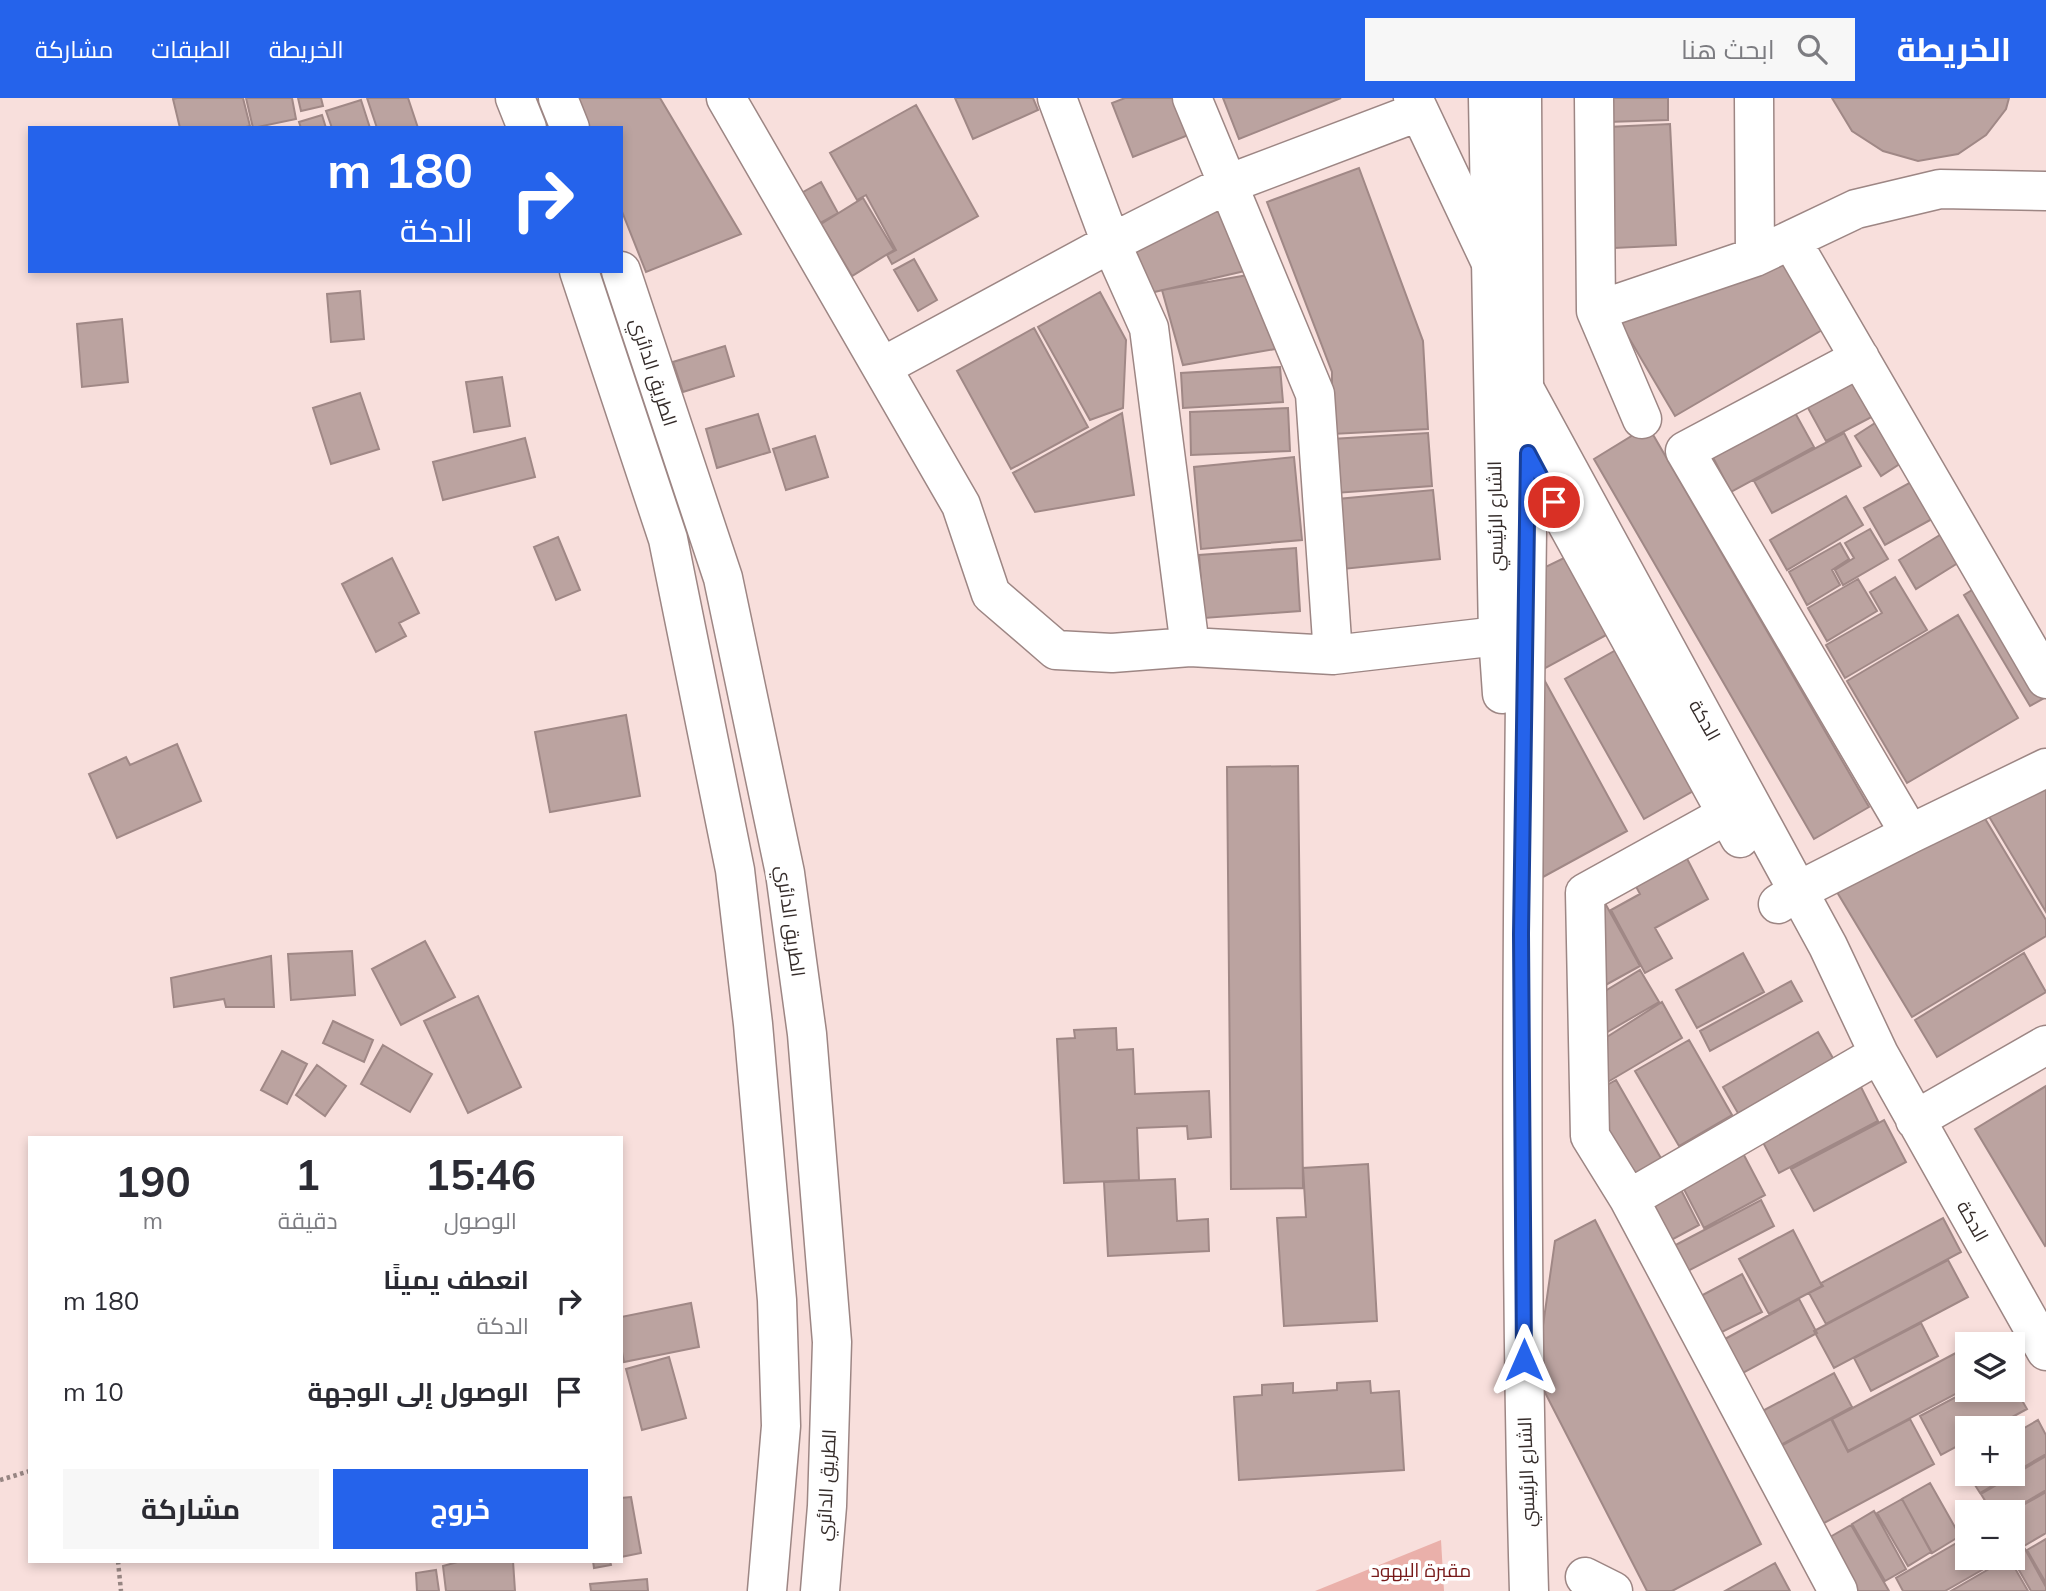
<!DOCTYPE html>
<html lang="ar">
<meta charset="utf-8">
<style>
:root{--surface:#fff;--page:#f7f7f7;--text:#2b2b33;--muted:#7c7c81;--accent:#2563eb}
body{margin:0;font-family:Mulish,Cairo,sans-serif;background:var(--page);color:var(--text);direction:rtl;height:100vh;display:flex;flex-direction:column;font-size:26px;white-space:nowrap}
*{box-sizing:border-box;margin:0}
p{font-size:23px;color:var(--muted)}
.icon{flex:none;width:38px;height:38px;fill:none;stroke:currentColor;stroke-width:2;stroke-linecap:round;stroke-linejoin:round}
.map{position:relative;flex:1;overflow:hidden;direction:ltr}
.sheet{position:absolute;left:28px;top:1038px;width:595px;height:427px;display:flex;flex-direction:column;background:var(--surface);border-radius:0px;box-shadow:0 4px 10px #0003;direction:rtl}
.sheet>*{flex:none}
.hud{position:absolute;left:28px;top:28px;width:595px;height:147px;border-radius:0px;box-shadow:0 4px 10px #0003;direction:rtl;background:#2563eb;color:#fff;overflow:hidden}
.controls{position:absolute;left:1955px;top:1234px;display:grid;gap:14px}
.controls a{display:grid;place-items:center;width:70px;height:70px;border-radius:0px;background:var(--surface);box-shadow:0 4px 10px #0003;font-size:35px}
.pin{position:absolute;display:grid;place-items:center;width:60px;height:60px;color:#fff;margin:-30px;border:4px solid #fff;border-radius:50%;box-shadow:0 2px 7px #0007}
.me{position:absolute;width:77px;margin:-38px;rotate:0deg;stroke-linejoin:round;filter:drop-shadow(0 0 5px #0008)}
.turn{display:flex;align-items:center;gap:24px;height:147px;padding:0 35px;font-size:32px}
.turn .icon{width:91px;height:91px;stroke-width:2.5}
.turn b{display:block;font-size:49px;line-height:60px}
.eta{display:flex;justify-content:space-evenly;align-items:center;height:119px;text-align:center}
.eta b{font-size:42px;font-weight:700;line-height:49px}
.action{display:flex;gap:14px;margin-top:auto;padding:14px 35px}
.action a{flex:1;height:80px;border-radius:0px;background:var(--accent);color:#fff;font-size:28px;font-weight:700;line-height:80px;text-align:center}
.action a+a{background:var(--page);color:var(--text)}
ul{padding:0;list-style:none}
li{display:flex;align-items:center;gap:21px;height:91px;padding:0 35px}
li div{flex:1}
li b{display:block;font-size:26px}
li em{font-style:normal}
header{display:flex;align-items:center;gap:42px;box-sizing:border-box;height:98px;padding:0 35px;background:var(--accent);color:#fff}
header strong{font-size:33px}
nav{display:flex;gap:38px;margin-inline-start:auto;font-size:24px}
.search{width:490px;height:63px;background:var(--page);display:flex;align-items:center;gap:18px;box-sizing:border-box;padding:0 24px;border-radius:0px;color:var(--muted);font-size:26px}
.map>svg:first-child{display:block}
.green{fill:#eab0aa}
.building{fill:#bba3a0;stroke:#a08886;stroke-width:2}
.lines{fill:none;stroke-linecap:round;stroke-linejoin:round}
.minor-casing{stroke:#9d8684;stroke-width:41}
.major-casing{stroke:#9d8684;stroke-width:41}
.path{stroke:#968582;stroke-width:4.5;stroke-dasharray:3.5 3.5;stroke-linecap:butt}
.minor{stroke:#fff;stroke-width:38}
.major{stroke:#fff;stroke-width:38}
.route-casing{stroke:#184099;stroke-width:18}
.route{stroke:#2563eb;stroke-width:12}
.labels{text-anchor:middle;stroke-width:7;stroke-linejoin:round;paint-order:stroke}
.street-label{font-size:19px;fill:#352c2a;stroke:#fff}
.park-label{font-size:19px;fill:#771919;stroke:#fff}
</style>
<header>
<strong>الخريطة</strong>
<div class="search"><svg class="icon" aria-label="search" viewBox="0 0 24 24"><circle cx="10" cy="10" r="6"/><path d="M15 15l6 6"/></svg>ابحث هنا</div>
<nav><a>الخريطة</a><a>الطبقات</a><a>مشاركة</a></nav>
</header>
<div class="map">
<svg width="2046" height="1493" viewBox="0 0 2046 1493">
<rect width="100%" height="100%" fill="#f8dfdc"/>
<path class="green" d="M1441,1442l3,51h-129z"/>
<path class="building" d="M177,0h66l7,28 -8,2h-62l-7,-29z
M246,0h46l4,21 -43,9z
M298,0h23l2,8 -22,5z
M367,0h41l10,30h-41z
M578,0h82l81,136 -95,38 -25,-63v-81h-32z
M955,0h78l5,12 -65,29z
M1125,0h84l-13,34 -63,25 -21,-54z
M1223,0h118l-102,41z
M1607,0h61v22l-60,2z
M1832,0h177l-3,11 -20,26 -28,19 -40,7 -35,-10 -31,-20z
M361,2l9,28h-38l-6,-17z
M916,7l62,111 -86,48 -5,-9 9,-5 -30,-55 -9,5 -27,-47z
M322,17l4,13h-25l-2,-6z
M1670,26l6,121 -62,3 -6,-121z
M1359,70l64,173 5,88 -96,5v-62l-65,-170z
M821,84l17,31 -18,10 -40,-18z
M863,100l31,52 -42,26 -31,-52z
M1227,109l22,63 -99,23 -18,-55z
M1771,127l58,101 -154,90 -59,-100z
M914,161l23,41 -19,11 -24,-41z
M1254,176l27,74 -98,17 -21,-75z
M360,193l4,48 -33,3 -4,-48z
M1100,194l26,48 -3,68 -33,12 -52,-93z
M122,221l6,63 -46,5 -5,-63z
M1034,230l54,99 -77,42 -54,-98z
M725,248l9,30 -51,16 -10,-30z
M1851,259l30,55 -55,29 -30,-55z
M1280,269l3,35 -100,6 -2,-35z
M502,279l8,49 -36,6 -8,-50z
M360,295l19,56 -48,15 -18,-56z
M1788,302l26,47 -83,45 -25,-48z
M1903,307l26,40 -48,31 -26,-40z
M1288,310l2,43 -99,4 -1,-43z
M1122,315l12,82 -99,17 -22,-39z
M758,316l12,38 -53,16 -11,-39z
M1648,328l221,381 -55,32 -220,-380z
M1428,335l4,53 -97,7 -3,-54z
M1844,335l17,33 -89,47 -18,-32z
M815,338l13,41 -42,13 -13,-41z
M525,340l10,39 -92,23 -10,-38z
M1294,359l8,83 -101,9 -7,-82z
M1911,384l21,37 -47,26 -21,-37z
M1433,392l7,69 -107,11 -6,-70z
M1846,398l17,29 -76,45 -17,-30z
M1870,431l18,30 -45,26 -8,-15 19,-12 -9,-15z
M1948,432l18,28 -50,31 -17,-29z
M558,439l22,53 -24,10 -22,-53z
M1840,445l9,16 -17,11 8,15 -33,20 -18,-33z
M1296,450l4,63 -96,7 -5,-63z
M1566,459l42,77 -68,37 -7,-98z
M392,460l27,55 -20,10 7,13 -30,16 -34,-68z
M2000,475l46,124 -16,9 -66,-111z
M1895,479l32,53 -82,48 -19,-33 56,-32 -12,-21z
M1858,481l19,32 -50,30 -19,-33z
M1958,517l60,103 -111,65 -60,-102z
M1630,544l79,140 -65,37 -79,-140z
M1541,576l86,157 -84,46z
M626,617l14,81 -90,16 -15,-80z
M177,646l24,57 -84,37 -28,-64 37,-17 4,8z
M2046,667v147l-74,-124z
M1298,668l5,422 -72,1 -4,-422z
M1978,709l68,113v16l-134,81 -75,-125z
M1682,751l26,50 -53,29 17,30 -27,15 -34,-63 29,-16 -9,-17z
M1601,798l39,70 -58,32z
M425,843l30,56 -54,28 -29,-56z
M352,853l3,44 -64,5 -3,-46z
M1743,855l21,39 -67,36 -21,-38z
M2024,855l22,39 -109,65 -22,-37z
M271,858l3,51h-48l-2,-8 -50,8 -3,-29z
M1640,872l19,32 -74,43 -3,-40z
M1791,883l11,20 -92,50 -10,-20z
M478,898l43,91 -53,26 -44,-92z
M1662,904l20,36 -98,58 4,-47z
M333,923l40,19 -9,22 -41,-19z
M1116,930l1,22 16,-1 2,45 74,-3 2,46 -23,2 -1,-13 -50,2 2,52 -75,3 -7,-144 18,-1 -1,-8z
M1818,934l16,28 -95,55 -16,-28z
M1689,942l43,75 -53,31 -44,-75z
M383,947l49,29 -22,38 -49,-28z
M282,953l25,13 -20,40 -26,-14z
M317,967l29,21 -21,30 -29,-21z
M1857,981l21,42 -99,52 -22,-42z
M1616,982l46,80 -40,24 -47,-81z
M2046,988v159l-1,1 -70,-117z
M1884,1022l22,42 -92,49 -23,-42z
M1736,1042l29,55 -61,33 -29,-56z
M1368,1066l9,157 -93,5 -7,-108 29,-1 -3,-49z
M1175,1081l2,42 31,-2 1,32 -101,5 -4,-74z
M1676,1082l23,45 -35,19 -24,-45z
M1761,1102l13,26 -92,48 -14,-25z
M1943,1120l18,34 -135,72 -17,-31 14,-7 -2,-3z
M1595,1122l166,324 -89,47h-25l-111,-216 19,-134z
M1793,1132l29,56 -53,28 -30,-55z
M1948,1162l20,37 -134,71 -20,-37z
M1742,1176l20,38 -46,23 -19,-37z
M1799,1201l18,34 -76,41 -18,-34z
M691,1205l8,44 -75,15 -3,-15v-30z
M1921,1225l17,33 -67,35 -17,-33z
M1992,1236l5,10h-24z
M1967,1249v41l-119,63 -16,-32z
M669,1259l17,61 -44,12 -16,-61z
M1834,1275l18,34 -79,42 -18,-34z
M1370,1283l1,12 28,-2 5,79 -165,10 -5,-83 28,-2v-10l31,-2v10l44,-3v-7z
M2012,1285l15,26 -35,19h-25v13l-26,14 -21,-39 49,-26h43z
M1831,1321l17,33 62,-33 24,45 -123,66 -41,-78z
M2038,1322l8,15v19l-66,39 -12,-19h44v-39z
M2046,1358v34l-37,22h-17l-11,-18z
M1930,1385l30,53 -28,17 -30,-54z
M2046,1394v41l-34,20v-41h-1z
M631,1399l10,56 -20,4v-59z
M1902,1401l29,53 -23,14 -31,-53z
M1874,1413l32,58 -21,12 -33,-57z
M1851,1427l38,66h-37l-29,-50z
M1967,1439v21h36l-58,33h-42l-7,-13z
M2046,1441v44l-19,-33z
M2025,1451l21,38v4h-15l-19,-33z
M2009,1460l19,33h-77l57,-33z
M461,1463h52l2,30h-69l-3,-25z
M593,1463h17l1,4 -17,3z
M1775,1465l15,28h-65z
M436,1472l3,21h-22l-1,-18z
M647,1481l1,12h-57l-1,-7z"/>
<g class="lines">
<g class="minor-casing">
<path id="minor" d="M726,0l235,407 30,89 65,56 56,3 78,-6 143,8 165,-19
M1057,0l54,145 38,85 41,319
M1192,0l123,296 18,261
M1413,0l78,165
M1594,0l2,213 46,108
M1754,0l1,159
M1791,142l255,439
M1596,213l159,-54 101,-48 84,-20 106,2
M1860,260l-175,93 225,383
M882,269l229,-124 117,-59 190,-72
M1524,290l304,558 51,108 167,297
M1528,355l212,385
M1726,717l-141,78 5,243 39,63 209,392
M1778,806l20,-13 112,-57 136,-66
M1915,1022l131,-75
M1629,1101l250,-145
M1585,1479l28,14"/>
</g>
<g class="major-casing">
<path id="major" d="M515,0l12,30
M558,0l12,30
M1488,0l10,538 4,58
M1522,0l2,290 4,65c-5,380 -10,759 1,1138
M579,173l89,268 67,331 18,154 24,276 4,126 -14,165
M621,173l102,307 62,295 22,161 25,308 -5,164 -7,85"/>
</g>
<path class="path" d="M0,1382l30,-9
M118,1463l3,30"/>
<use href="#minor" class="minor"/>
<use href="#major" class="major"/>
</g>
<g class="lines">
<g class="route-casing">
<path id="route" d="M1524,1262l-3,-426 7,-481 26,49"/>
</g>
<use href="#route" class="route"/>
</g>
<g class="labels">
<g class="street-label">
<text transform="translate(654 274) rotate(72)" y="7">الطريق الدائري</text>
<text transform="translate(1495 418) rotate(-91)" y="7">الشارع الرئيسي</text>
<text transform="translate(1705 622) rotate(61)" y="7">الدكة</text>
<text transform="translate(791 823) rotate(82)" y="7">الطريق الدائري</text>
<text transform="translate(1973 1123) rotate(61)" y="7">الدكة</text>
<text transform="translate(1526 1374) rotate(-92)" y="7">الشارع الرئيسي</text>
<text transform="translate(826 1387) rotate(-87)" y="7">الطريق الدائري</text>
</g>
<g class="park-label">
<text x="1421" y="1479">مقبرة اليهود</text>
</g>
</g>
</svg>
<div class="controls">
<a><svg class="icon" aria-label="layers" viewBox="0 0 24 24"><path d="M12 4l9 5-9 5-9-5zM3 14l9 5 9-5"/></svg></a>
<a>+</a>
<a>−</a>
</div>
<div class="pin" style="left:1554px;top:404px;background:#d93025"><svg class="icon" aria-label="arrive" viewBox="0 0 24 24"><path d="M6 21V4h12l-3 4 3 4H6"/></svg></div>
<svg class="me" style="left:1524px;top:1262px" viewBox="-20 -20 40 40"><path d="M0-17L14 15 0 8-14 15z" fill="#2563eb" stroke="#fff" stroke-width="4"/></svg>
<div class="hud">
<div class="turn"><svg class="icon" aria-label="right" viewBox="0 0 24 24"><path d="M7 20v-9h11M14 6l5 5-5 5"/></svg><div><b>180 m</b>الدكة</div></div>
</div>
<section class="sheet">
<div class="eta">
<div><b>15:46</b><p>الوصول</p></div>
<div><b>1</b><p>دقيقة</p></div>
<div><b>190</b><p>m</p></div>
</div>
<ul>
<li><svg class="icon" aria-label="right" viewBox="0 0 24 24"><path d="M7 20v-9h11M14 6l5 5-5 5"/></svg><div><b>انعطف يمينًا</b><p>الدكة</p></div><em>180 m</em></li>
<li><svg class="icon" aria-label="arrive" viewBox="0 0 24 24"><path d="M6 21V4h12l-3 4 3 4H6"/></svg><div><b>الوصول إلى الوجهة</b></div><em>10 m</em></li>
</ul>
<div class="action"><a>خروج</a><a>مشاركة</a></div>
</section>
</div>
